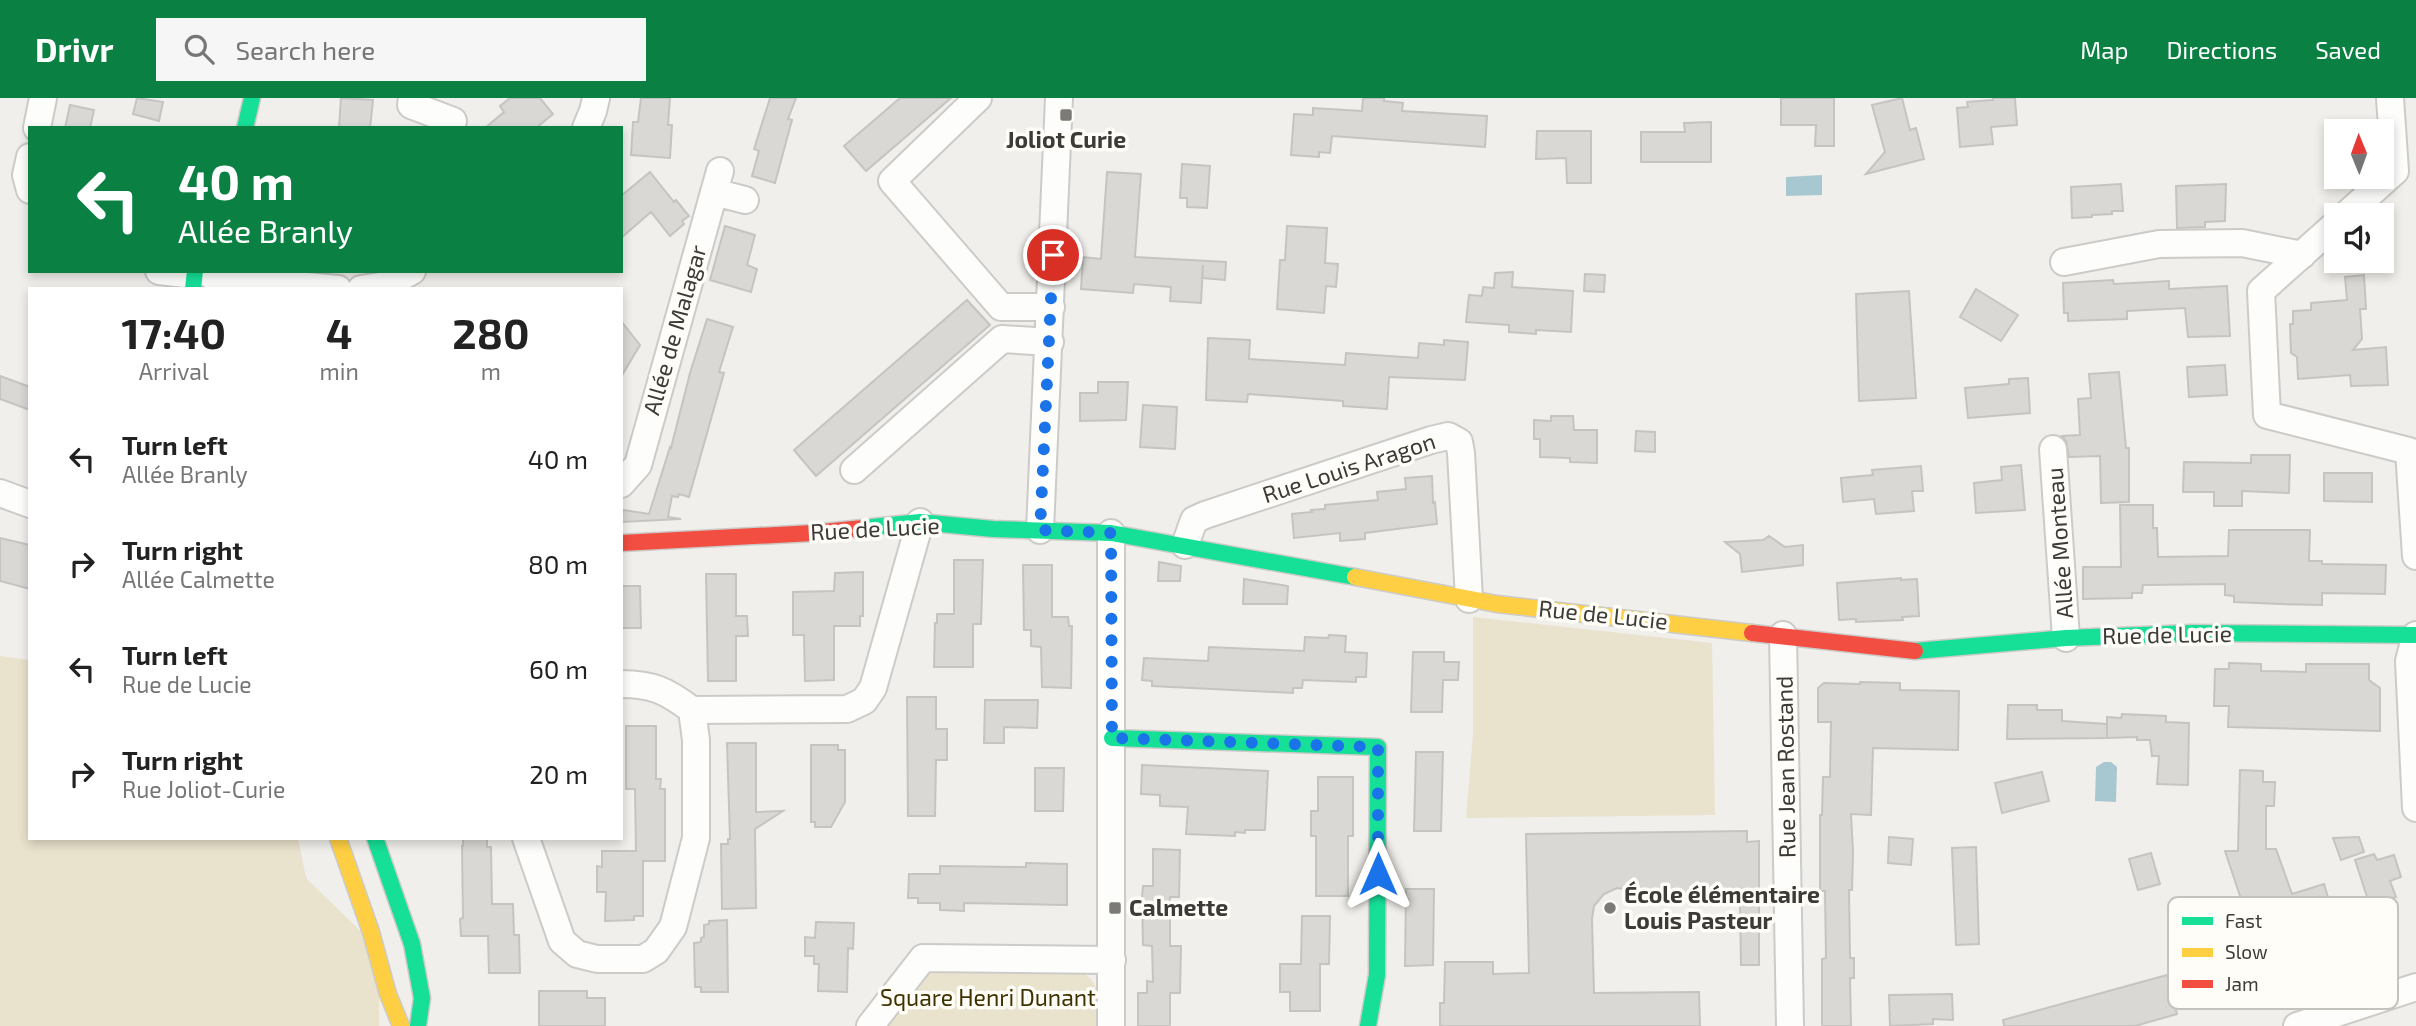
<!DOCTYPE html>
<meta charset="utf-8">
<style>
:root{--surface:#fff;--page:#f6f6f6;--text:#222;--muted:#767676;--accent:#0b8043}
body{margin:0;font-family:"Exo 2",sans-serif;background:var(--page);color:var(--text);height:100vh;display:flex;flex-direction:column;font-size:26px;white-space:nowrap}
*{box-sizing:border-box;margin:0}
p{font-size:23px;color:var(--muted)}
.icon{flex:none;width:38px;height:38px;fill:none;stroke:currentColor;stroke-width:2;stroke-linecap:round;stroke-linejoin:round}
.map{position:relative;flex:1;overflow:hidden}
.sheet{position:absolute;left:28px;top:189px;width:595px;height:553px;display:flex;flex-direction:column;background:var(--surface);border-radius:0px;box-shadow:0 4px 10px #0003}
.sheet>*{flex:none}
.top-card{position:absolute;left:28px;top:28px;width:595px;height:147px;border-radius:0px;box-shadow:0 4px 10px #0003;background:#0b8043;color:#fff;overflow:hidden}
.needle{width:46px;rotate:359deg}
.buttons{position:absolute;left:2324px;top:21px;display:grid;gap:14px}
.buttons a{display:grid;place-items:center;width:70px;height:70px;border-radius:0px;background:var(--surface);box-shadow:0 4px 10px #0003;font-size:35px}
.pin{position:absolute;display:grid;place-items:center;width:60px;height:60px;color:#fff;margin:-30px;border:4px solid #fff;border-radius:50%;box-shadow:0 2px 7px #0007}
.me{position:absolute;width:77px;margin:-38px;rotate:0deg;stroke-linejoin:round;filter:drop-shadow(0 0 5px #0008)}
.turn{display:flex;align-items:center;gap:24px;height:147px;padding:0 35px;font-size:32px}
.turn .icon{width:91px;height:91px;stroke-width:2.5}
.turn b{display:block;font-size:49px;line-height:60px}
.eta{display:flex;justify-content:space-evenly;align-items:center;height:119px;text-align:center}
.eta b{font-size:42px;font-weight:700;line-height:49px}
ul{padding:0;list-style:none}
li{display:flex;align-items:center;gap:21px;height:105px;padding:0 35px}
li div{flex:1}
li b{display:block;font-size:26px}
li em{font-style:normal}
header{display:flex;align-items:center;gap:42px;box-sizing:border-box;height:98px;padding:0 35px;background:var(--accent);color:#fff}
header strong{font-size:33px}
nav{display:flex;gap:38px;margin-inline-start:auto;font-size:24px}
.search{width:490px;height:63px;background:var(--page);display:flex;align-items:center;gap:18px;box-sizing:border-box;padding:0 24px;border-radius:0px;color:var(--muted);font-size:26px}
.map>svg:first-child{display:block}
.green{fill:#e9e2cc}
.water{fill:#a8c8d1}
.building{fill:#d9d8d5;stroke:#c5c4c1;stroke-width:2}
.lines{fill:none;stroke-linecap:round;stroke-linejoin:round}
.street-casing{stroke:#cccbc8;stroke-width:30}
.fast-casing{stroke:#cccbc8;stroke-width:19}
.slow-casing{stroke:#cccbc8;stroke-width:19}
.jam-casing{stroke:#cccbc8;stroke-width:19}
.street{stroke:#fdfdfc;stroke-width:26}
.fast{stroke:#16e098;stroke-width:16}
.slow{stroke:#ffcf43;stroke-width:16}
.jam{stroke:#f24e42;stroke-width:16}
.route{stroke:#1a73e8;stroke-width:12;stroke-dasharray:0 21.6}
.poi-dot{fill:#7b7a77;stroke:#fffdf8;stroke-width:2.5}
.labels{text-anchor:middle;stroke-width:7;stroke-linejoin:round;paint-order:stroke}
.poi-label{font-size:23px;font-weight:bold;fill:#3c3b38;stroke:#fffdf8;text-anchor:start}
.street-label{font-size:23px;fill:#3c3b38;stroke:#fffdf8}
.park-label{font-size:23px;fill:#403200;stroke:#fffdf8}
.key{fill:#fffdf8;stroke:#c4c3be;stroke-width:2}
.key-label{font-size:19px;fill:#3c3b38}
</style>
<header>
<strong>Drivr</strong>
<div class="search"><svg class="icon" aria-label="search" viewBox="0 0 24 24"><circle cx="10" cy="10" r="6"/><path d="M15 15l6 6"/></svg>Search here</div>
<nav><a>Map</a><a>Directions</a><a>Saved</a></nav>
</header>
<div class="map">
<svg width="2416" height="928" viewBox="0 0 2416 928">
<rect width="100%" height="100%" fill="#f0efeb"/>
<path class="green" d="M1473,519l239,26 3,172 -249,3 7,-83z
M0,558l30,4v178h268l8,40 73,71v77h-379z
M930,872h149c25,14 18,31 18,56h-218z"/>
<path class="water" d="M1822,77v20l-36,1v-19z
M2104,664h7l6,5 -1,35 -21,-1 1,-34z"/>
<path class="building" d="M137,0l26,4 -4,19 -26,-7z
M341,0l32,2 -3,28h-31z
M510,0h30l13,16 -17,14h-51l19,-16 -4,-6z
M641,0h29l-2,27h4l-2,33 -39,-3 2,-33h5z
M770,0h26l-8,21 4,1 -17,63 -23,-7 7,-25 -5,-2z
M900,0h51l-85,73 -22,-25z
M1363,0h21v3l19,2 -1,8 85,5 -2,31 -153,-11 -2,17 -11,-1v5l-28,-2 3,-41 19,1v-7l49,3z
M1781,0h53v48h-19l1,-21h-35z
M1902,0l8,32 6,-2 8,31 -58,15 19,-22 -13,-47z
M1993,0h22l2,27 -26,2 2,17 -33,3 -3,-39 11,-1 -1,-5 26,-2z
M70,7l24,5 -4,18h-25z
M1711,24v40h-70v-30h44l-1,-9z
M1537,33h54v52h-24l-1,-25 -30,1z
M1182,66l28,2 -3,42 -20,-1v-9h-7z
M650,74l24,30 2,-2 13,16 -7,5 2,3 -14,12 -19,-24 -30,26v-42z
M1107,74l34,2 -6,83 91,5 -1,18 -23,-2 1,-13 -2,38 -31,-2 1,-14 -37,-3 -1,9 -52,-4 2,-32 18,2z
M2121,86l2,27h-11v3l-20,1v2l-20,1 -1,-31z
M2226,86l-1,37 -20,1v5l-28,1 -1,-42z
M725,128l30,9 -8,30 10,4 -6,23 -41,-12z
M1287,128l40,2 -2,35 13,1 -2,23 -10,-1 -2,27 -47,-4 3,-49h5z
M1513,174l-1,15 61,4 -2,41 -35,-2v4l-27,-2v-7l-43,-3 3,-27 13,1 1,-9 11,1 1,-15z
M1585,176l20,1 -1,17 -20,-1z
M2364,177l2,34h-6l2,30 -9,11 33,-3 2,38 -37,1 -1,-11 -52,4 -1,-22 -6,-4 -1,-29h3v-13l18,-1v-7l36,-3 -2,-23z
M2113,182l1,4 55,-3v8l58,-3 3,50 -42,1 -3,-29 -58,3v8l-59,2v-8h-4l-1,-30z
M1976,191l42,26 -17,26 -41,-24z
M1909,193l7,107 -57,3 -3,-107z
M967,202l23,25 -174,151 -22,-26z
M707,221l26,8 -14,45 5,1 -35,124 -10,-3 -1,3 -6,-1 -4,21 13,2 -60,3 2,-12 26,4 21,-67 1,1 19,-75z
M621,223l19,24 -19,32z
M1208,240l42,2 -1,19 96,6 1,-12 72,5 1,-15 25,2v-5l24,2 -3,38 -76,-3 -2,32 -44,-3v-5l-95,-7 -1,8 -41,-2z
M2225,267l2,30 -38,2 -2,-30z
M2119,274l7,76h3v54l-28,1 -1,-47 -31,1 -3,-16 -4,-5 18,-1 -2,-36 13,-1 -2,-24z
M0,278l30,11v23l-30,-11z
M2028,280l2,35 -62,5 -3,-30 44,-4v-5z
M1098,284h30l-2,38 -46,1v-28h18z
M1143,307l34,2 -2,42 -35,-2z
M1551,318h22l1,14h23v33l-27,-1v-4l-30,-1v-18h-6v-19l17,1z
M1636,333l19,1v20l-20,-1z
M2251,357h39l-1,38 -47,-2v15h-28v-14h-31l1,-30 67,1z
M2021,367l4,45 -49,3 -2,-30 28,-3 -1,-13z
M1921,368l2,25h-11l2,20 -38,3 -2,-15 -31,3 -2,-24 32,-3 -1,-5z
M2324,375h48v29l-48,-1z
M1432,378l1,27 2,-1 2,22 -72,9v6l-25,2v-8l-46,5 -2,-24 20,-2 -1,-2 14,-1v-4l53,-5 -1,-8 29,-3 -1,-11z
M2120,407h33v23h4l1,29 70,-1 1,-26h81l-1,31h13v3l64,1 -1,29 -63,-1v12l-42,-1 -46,-2v-6l-9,-1v-11l-82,1 -1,8h-10v5l-49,1v-32h38z
M1769,438l16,11 18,-2v20l-61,7 -2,-18 -15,-12 38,-2z
M0,440l30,7v44l-30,-8z
M954,462h29l-2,64h-8v43h-39l1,-44h2v-9h17z
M1159,464l22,4 -1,15h-22z
M1023,467h29v52h16l1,9h3l-1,62 -29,-1 -1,-40 -10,-1v-16h-7z
M863,474v44h-3v10h-26v54l-29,1 -1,-46h-11v-43l41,-1 1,-18z
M706,476h30v42h11l1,20h-12v45h-28z
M1901,480v2l16,-1 2,37 -17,1 1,3 -47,2v-3l-17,1 -2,-37z
M1244,481l44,7 -1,18h-44z
M621,488h19l1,42h-20z
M1329,537l17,1 -1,16 22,1 -1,24h-10v5l-53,-2 -1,8h-9v5l-141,-7v-5l-10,-1 2,-22 64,3 1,-14 95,4 1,-14 23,1z
M1413,554h31v10h15l-1,18h-15l-1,32h-31z
M2229,565l32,1v7l45,1v-8h63v16l11,8v43l-152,-4 1,-21h-15l1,-37h14z
M1860,584l40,1v7l59,1 -1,59 -85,-2 -2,67 -20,-1 2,38 -1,38h-3l1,68h4v20h-4l1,48h-29v-67l4,-1 -1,-67h-5v-76h2l1,-38h7l1,-55h-13v-34l6,-5 36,1z
M907,599h29v32h11v31h-11l-1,56h-27z
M985,602h53l-1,28 -33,-1v16h-20z
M2008,607h29v5h25v11l45,3v14l-100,1z
M2122,616l44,2v6l23,1 -1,62 -31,-1 2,-28h-7l-2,-16h-13v-3l-30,1v-21l14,1z
M626,628h30v53h5l-1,10h5v72h-22v55h-9v4l-29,1 1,-29h-9v-26l5,1v-16h34l-1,-62h-9z
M727,645h29v69l27,-1 -28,18 1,79 -34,1 -1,-65h7v-5h2z
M811,647h27v5h7v52l-14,25h-16v-5h-4z
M1416,654h27l-2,79h-27z
M1142,667l126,6 -3,59h-20v3l-10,-1v4l-49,-2 2,-27 -28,-1v-11l-19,-1z
M1035,670h29l-1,43h-28z
M2240,672l23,1v11h12l-1,24h-8v43h10l16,45 32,-10 18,59 -25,8 -3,-11 -75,24 4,10 -39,13 -8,-26 24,-8 -5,-15 31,-9 -6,-19 4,-2 -19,-57h13z
M2042,674l7,29 -47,12 -7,-30z
M1318,679h35v59h-5v60h-32v-60h-5v-25h7z
M1747,733v11l12,-1v124h-18l-1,-63 -31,-1 -92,-13 -13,6 -10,12 -2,13 2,74 105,-1 1,34h-260v-23h4l1,-41h48v12l36,-1 -3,-139z
M1889,739l24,2 -2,26 -23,-2z
M2359,739l5,15 -23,8 -8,-22z
M463,740h24v9h4l1,57h21l1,31h5l1,38h-31l-1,-37h-27l-1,-17 3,-1 -1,-72h1z
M1976,749l3,97 -23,1 -4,-97z
M1153,751l27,1 -1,47h-9v49h11l-1,47h-10v33h-32v-33h9v-12l6,1 -1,-36 -9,-1 -1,-48 1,-11h10z
M2151,755l9,31 -22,6 -9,-31z
M2374,756l3,6 17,-5 7,22 -11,4 6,16 -26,9 -15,-46z
M1026,765l41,1v41l-103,-2v8l-24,-1v-7h-22v-5h-10l1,-24h31v-8l86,1z
M1406,791h28l-1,76 -28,1z
M1302,818h28l-1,48h-9v47h-30v-19h-10v-28h21z
M727,822l1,72h-27v-5h-6l-1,-44 7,-1v-4l3,-1v-12l5,-1v-3z
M816,824l38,1 -1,26 -5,-1 -1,44 -29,-1 1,-27h-5v-8h-9v-19l10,1z
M2167,877l10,39 -42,12h-131l-1,-6z
M539,893h48v7h18v28h-66z
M1952,896l1,26 -20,-1v5l-43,2 -1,-31z"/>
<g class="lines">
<g class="street-casing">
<path id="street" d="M412,0l-1,7 42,16
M978,0l-86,83 109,126h50
M37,30l6,-30
M586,30l7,-17 3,-13
M30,59l-4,18 4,15
M714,94l31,8
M2346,117l49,-44 -5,-73
M2336,126l-75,67 6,124 142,36 7,105
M2064,164l95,-18 83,-1 60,12
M159,173l35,4
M213,179l125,12
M361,191l25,-4 26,-14
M2053,351l13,189
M854,372l148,-131 48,3
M621,386l17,-19 82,-294
M0,395l30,11
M1040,432l19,-432
M1111,435v493
M1185,447l9,-25 11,-5 226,-75 17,-4 11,6 2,11 8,146
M1783,537l7,391
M2416,537l-7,26 7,147
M692,612l155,-1 17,-8 9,-13 47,-166
M526,740l36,103 15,13 20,5h46l13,-8 17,-24 23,-89v-98l-4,-30c-25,-19 -39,-26 -71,-26
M870,928l53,-68 189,2
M2297,928l119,-39"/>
</g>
<g class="fast-casing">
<path id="fast" d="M245,30l7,-30
M193,191l2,-18
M863,430l57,-6 73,7 118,4 244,44
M1915,553l151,-13 126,-5 224,2
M1112,640l266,9 -1,228 -9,51
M375,740l37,106 10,54 -4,28"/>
</g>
<g class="slow-casing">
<path id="slow" d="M1355,479l142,27 255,29
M338,740l33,94 17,62 13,32"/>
</g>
<g class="jam-casing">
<path id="jam" d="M621,445l192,-10 50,-5
M1752,535l163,18"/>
</g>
<use href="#street" class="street"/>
<use href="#fast" class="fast"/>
<use href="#slow" class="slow"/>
<use href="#jam" class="jam"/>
</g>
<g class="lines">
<path class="route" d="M1053,157l-13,275 71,3 1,205 266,9v127"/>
</g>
<g class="poi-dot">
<rect x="1059" y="10" width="14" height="14" rx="3.5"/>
<rect x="1108" y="803" width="14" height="14" rx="3.5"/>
<circle cx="1610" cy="810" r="7"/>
</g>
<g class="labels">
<g class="poi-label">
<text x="1066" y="50" text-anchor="middle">Joliot Curie</text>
<text x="1624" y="805">École élémentaire<tspan x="1624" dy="26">Louis Pasteur</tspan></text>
<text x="1129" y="818">Calmette</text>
</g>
<g class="street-label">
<text transform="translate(675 232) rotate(-74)" y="8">Allée de Malagar</text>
<text transform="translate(1349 370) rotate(-18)" y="8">Rue Louis Aragon</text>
<text transform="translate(875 431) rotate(-3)" y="8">Rue de Lucie</text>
<text transform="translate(2060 445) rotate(-94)" y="8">Allée Monteau</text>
<text transform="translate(1603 517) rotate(6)" y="8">Rue de Lucie</text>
<text transform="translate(2167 537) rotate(-1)" y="8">Rue de Lucie</text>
<text transform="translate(1786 669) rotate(-91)" y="8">Rue Jean Rostand</text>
</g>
<g class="park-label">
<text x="988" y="908">Square Henri Dunant</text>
</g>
</g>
<rect x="2168" y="799" width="230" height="112" rx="10" class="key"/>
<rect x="2182" y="819" width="31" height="8" fill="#16e098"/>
<rect x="2182" y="850" width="31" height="9" fill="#ffcf43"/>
<rect x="2182" y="882" width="31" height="8" fill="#f24e42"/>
<g class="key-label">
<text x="2225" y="830">Fast</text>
<text x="2225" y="861">Slow</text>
<text x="2225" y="893">Jam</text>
</g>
</svg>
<div class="buttons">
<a><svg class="needle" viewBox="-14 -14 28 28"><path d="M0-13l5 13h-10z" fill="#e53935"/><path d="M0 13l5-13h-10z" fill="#767676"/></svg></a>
<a><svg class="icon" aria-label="sound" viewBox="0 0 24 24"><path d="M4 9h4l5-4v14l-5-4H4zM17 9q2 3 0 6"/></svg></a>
</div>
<div class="pin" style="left:1053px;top:157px;background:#d93025"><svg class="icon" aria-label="arrive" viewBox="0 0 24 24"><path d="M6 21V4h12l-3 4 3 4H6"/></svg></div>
<svg class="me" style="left:1378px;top:776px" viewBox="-20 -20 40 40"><path d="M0-17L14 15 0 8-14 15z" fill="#1a73e8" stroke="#fff" stroke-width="4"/></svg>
<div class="top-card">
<div class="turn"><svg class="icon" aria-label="left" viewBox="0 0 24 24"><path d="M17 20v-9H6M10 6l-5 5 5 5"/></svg><div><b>40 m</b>Allée Branly</div></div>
</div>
<section class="sheet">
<div class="eta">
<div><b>17:40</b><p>Arrival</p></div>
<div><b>4</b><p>min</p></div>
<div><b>280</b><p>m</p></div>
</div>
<ul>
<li><svg class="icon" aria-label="left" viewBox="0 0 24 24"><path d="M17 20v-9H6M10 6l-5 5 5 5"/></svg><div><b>Turn left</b><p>Allée Branly</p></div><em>40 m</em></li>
<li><svg class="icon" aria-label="right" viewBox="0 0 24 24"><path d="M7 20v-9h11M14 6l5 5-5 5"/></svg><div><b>Turn right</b><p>Allée Calmette</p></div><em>80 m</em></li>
<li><svg class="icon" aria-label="left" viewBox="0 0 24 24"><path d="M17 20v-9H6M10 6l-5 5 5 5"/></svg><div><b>Turn left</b><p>Rue de Lucie</p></div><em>60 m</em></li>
<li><svg class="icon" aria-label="right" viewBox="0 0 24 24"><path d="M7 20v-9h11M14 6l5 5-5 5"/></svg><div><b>Turn right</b><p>Rue Joliot-Curie</p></div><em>20 m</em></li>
</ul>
</section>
</div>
